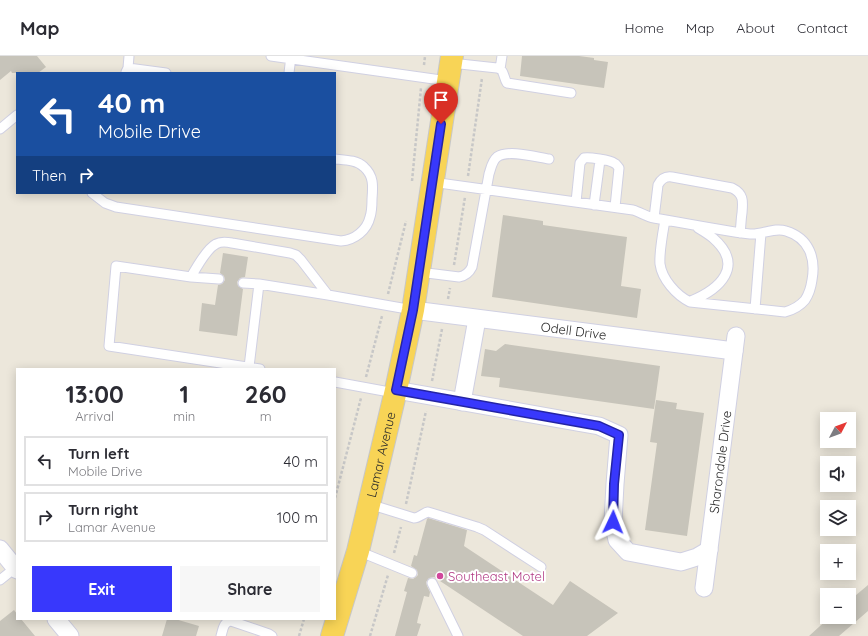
<!DOCTYPE html>
<meta charset="utf-8">
<style>
:root{--surface:#fff;--page:#f7f7f7;--text:#2b2b33;--muted:#7c7c81;--line:#e1e1e2;--accent:#3838fc}
body{margin:0;font-family:Quicksand,sans-serif;background:var(--page);color:var(--text);height:100vh;display:flex;flex-direction:column;font-size:15px;white-space:nowrap}
*{box-sizing:border-box;margin:0}
p{font-size:13px;color:var(--muted)}
.icon{flex:none;width:22px;height:22px;fill:none;stroke:currentColor;stroke-width:2;stroke-linecap:round;stroke-linejoin:round}
.map{position:relative;flex:1;overflow:hidden}
.drawer{position:absolute;left:16px;top:312px;width:320px;height:252px;display:flex;flex-direction:column;background:var(--surface);border-radius:0px;box-shadow:0 2px 10px #0003}
.drawer>*{flex:none}
.top-card{position:absolute;left:16px;top:16px;width:320px;height:122px;border-radius:0px;box-shadow:0 2px 10px #0003;background:#1a4fa0;color:#fff;overflow:hidden}
.needle{width:26px;rotate:49deg}
.controls{position:absolute;left:820px;top:356px;display:grid;gap:8px}
.controls a{display:grid;place-items:center;width:36px;height:36px;border-radius:0px;background:var(--surface);box-shadow:0 2px 10px #0003;font-size:20px}
.pin{position:absolute;display:grid;place-items:center;width:34px;height:34px;color:#fff;margin:-41px -17px;border-radius:50% 50% 50% 0;rotate:-45deg;box-shadow:0 0 4px #0007}
.pin .icon{rotate:45deg}
.me{position:absolute;width:44px;margin:-22px;rotate:2deg;stroke-linejoin:round;filter:drop-shadow(0 0 3px #0008)}
.turn{display:flex;align-items:center;gap:14px;height:84px;padding:0 16px;font-size:18px}
.turn .icon{width:52px;height:52px;stroke-width:2.5}
.turn b{display:block;font-size:28px;line-height:34px}
.then{display:flex;align-items:center;height:38px;padding:0 16px;background:#0003;gap:8px;font-size:15px}
.eta{display:flex;justify-content:space-evenly;align-items:center;height:68px;text-align:center}
.eta b{font-size:24px;font-weight:700;line-height:28px}
.primary-button{display:flex;gap:8px;margin-top:auto;padding:8px 16px}
.primary-button a{flex:1;height:46px;border-radius:0px;background:var(--accent);color:#fff;font-size:16px;font-weight:700;line-height:46px;text-align:center}
.primary-button a+a{background:var(--page);color:var(--text)}
ul{padding:0;list-style:none}
li{display:flex;align-items:center;gap:12px;height:50px;margin:0 8px 6px;padding:0 8px;border:2px solid var(--line);border-radius:0px}
li div{flex:1}
li b{display:block;font-size:15px}
li em{font-style:normal}
header{display:flex;align-items:center;gap:24px;box-sizing:border-box;height:56px;padding:0 20px;background:var(--surface);border-bottom:1px solid var(--line)}
header strong{font-size:19px}
nav{display:flex;gap:22px;margin-inline-start:auto;font-size:14px}
.map>svg:first-child{display:block}
.building{fill:#c7c4ba}
.lines{fill:none;stroke-linecap:round;stroke-linejoin:round}
.service-casing{stroke:#d0d0e2;stroke-width:11}
.minor-casing{stroke:#d0d0e2;stroke-width:19}
.trunk-casing{stroke:#c7c7c7;stroke-width:24}
.path{stroke:#c7c7c7;stroke-width:2.5;stroke-dasharray:3 2;stroke-linecap:butt}
.service{stroke:#fff;stroke-width:9}
.minor{stroke:#fff;stroke-width:17}
.trunk{stroke:#f8d456;stroke-width:22}
.route-casing{stroke:#2424a4;stroke-width:10}
.route{stroke:#3838fc;stroke-width:7}
.hotel-dot{fill:#d1479c;stroke:#fff;stroke-width:1.5}
.labels{text-anchor:middle;stroke-width:4;stroke-linejoin:round;paint-order:stroke}
.street-label{font-size:13px;fill:#292929;stroke:#fff}
.hotel-label{font-size:13px;fill:#b23c85;stroke:#fff;text-anchor:start}
</style>
<header>
<strong>Map</strong>
<nav><a>Home</a><a>Map</a><a>About</a><a>Contact</a></nav>
</header>
<div class="map">
<svg width="868" height="580" viewBox="0 0 868 580">
<rect width="100%" height="100%" fill="#ece7db"/>
<path class="building" d="M0,0h37l9,11 -8,6h-26l-1,-2 -11,9z
M522,0h57l15,2v2l14,2 -4,26 -84,-12z
M503,159l40,6v4l84,12 -6,49 20,3 -4,29 -145,-21z
M223,197l25,4 -3,20 -5,1 -3,4 1,4 5,3 -6,47 -38,-5 3,-28 13,2 3,-20 4,-1 3,-4 -1,-4 -4,-3z
M505,288l155,22 -6,43 -155,-22 1,-9 -19,-2 4,-27 11,2z
M656,344l21,3 -1,6 28,4 -17,123 -42,-6 12,-87 -7,-1z
M428,462l39,12 -3,16 89,59 17,-24 48,32 -31,23h-64l-89,-59 -5,1 -3,4 1,4 3,6 -1,5 -5,-1 -6,22 -1,5 4,1 -4,12h-22l12,-44 -3,-1 4,-13 5,1 3,-2 2,-2 -1,-5 -6,-4 3,-11 3,1 10,-37z
M868,529v26l-29,25h-30l21,-19h19v-16z
M14,554l3,4v5h4l14,17h-35v-15z
M167,563h8l24,7 -3,10h-34z"/>
<g class="lines">
<g class="service-casing">
<path id="service" d="M271,0l177,25
M451,7l46,5c8,2 6,9 10,15l64,10
M500,13l2,-13
M126,16l2,-4 1,-12
M129,17l-1,-5 38,5
M289,17l2,-17
M0,73l17,-14
M432,126l201,28c7,2 14,7 21,8 21,4 42,7 63,11 11,2 22,4 33,5 13,1 24,-7 36,-3 23,7 30,27 26,49 -1,7 -3,14 -7,20 -5,6 -13,10 -20,12l-95,-10c-14,-7 -28,-23 -30,-38 -1,-12 3,-32 5,-44
M92,137l13,10 11,4 225,34c14,-1 26,-11 29,-24 2,-6 2,-12 2,-18 1,-13 2,-23 -8,-32 -7,-7 -19,-7 -29,-8
M576,146l4,-39 4,-5c5,-1 26,2 30,5 3,1 3,3 5,5l-4,39
M594,149l6,-45
M654,162l4,-33c3,-6 7,-9 14,-8l60,11c12,6 11,13 10,25 -1,6 -1,13 -2,20
M419,216l40,5c6,-1 10,-4 13,-10l17,-93c2,-6 3,-13 8,-17 11,-8 39,0 52,2
M191,221l28,2
M243,227l16,1 69,11
M691,245c29,-12 54,-35 22,-63 -5,-4 -10,-7 -15,-10
M755,253l6,-76
M249,311l10,-83
M260,313l-151,-23 7,-80 75,11c5,-9 17,-29 25,-33 5,-3 11,-2 16,-1l58,10 6,2 5,5 27,35 85,15
M335,326l60,11
M369,448l45,14c5,0 9,-5 14,-6l49,15 7,3 57,37
M358,495l54,22
M0,524l15,-12
M432,527l26,53
M221,580c2,-6 2,-14 10,-15l38,13 3,2"/>
</g>
<g class="minor-casing">
<g id="minor">
<path id="s1" d="M413,254l321,41"/>
<path d="M396,334l203,36 20,9 -4,49 -2,38 4,18 11,12 53,10 16,-5 12,-7"/>
<path d="M462,346l15,-83"/>
<path d="M0,493l17,21"/>
<path id="s2" d="M704,532l32,-252"/>
<path d="M56,563l14,17"/>
</g>
</g>
<g class="trunk-casing">
<g id="trunk">
<path id="s3" d="M332,580l26,-85 38,-161 17,-80 39,-254"/>
</g>
</g>
<path class="path" d="M424,9l1,-9
M468,120l14,-98
M412,125l9,-93
M454,209l11,-68
M388,238l18,-73
M448,243l2,-11
M366,321l16,-61
M432,325l10,-52
M335,442l26,-100
M406,448l20,-93
M394,497l7,-26
M299,580l5,-17
M370,580l18,-61"/>
<use href="#service" class="service"/>
<use href="#minor" class="minor"/>
<use href="#trunk" class="trunk"/>
</g>
<g class="lines">
<g class="route-casing">
<path id="route" d="M441,68l-28,186 -17,80 203,36 20,9 -5,49 -1,38"/>
</g>
<use href="#route" class="route"/>
</g>
<circle class="hotel-dot" cx="440" cy="520" r="4"/>
<g class="labels">
<g class="street-label">
<text dy="5" stroke="none"><textPath href="#s1" startOffset="162">Odell Drive</textPath></text>
<text dy="5" stroke="none"><textPath href="#s3" startOffset="188">Lamar Avenue</textPath></text>
<text dy="5" stroke="none"><textPath href="#s2" startOffset="127">Sharondale Drive</textPath></text>
</g>
<g class="hotel-label">
<text x="448" y="525">Southeast Motel</text>
</g>
</g>
</svg>
<div class="controls">
<a><svg class="needle" viewBox="-14 -14 28 28"><path d="M0-13l5 13h-10z" fill="#e53935"/><path d="M0 13l5-13h-10z" fill="#7c7c81"/></svg></a>
<a><svg class="icon" aria-label="sound" viewBox="0 0 24 24"><path d="M4 9h4l5-4v14l-5-4H4zM17 9q2 3 0 6"/></svg></a>
<a><svg class="icon" aria-label="layers" viewBox="0 0 24 24"><path d="M12 4l9 5-9 5-9-5zM3 14l9 5 9-5"/></svg></a>
<a>+</a>
<a>−</a>
</div>
<div class="pin" style="left:441px;top:68px;background:#d93025"><svg class="icon" aria-label="arrive" viewBox="0 0 24 24"><path d="M6 21V4h12l-3 4 3 4H6"/></svg></div>
<svg class="me" style="left:613px;top:466px" viewBox="-20 -20 40 40"><path d="M0-17L14 15 0 8-14 15z" fill="#3838fc" stroke="#fff" stroke-width="4"/></svg>
<div class="top-card">
<div class="turn"><svg class="icon" aria-label="left" viewBox="0 0 24 24"><path d="M17 20v-9H6M10 6l-5 5 5 5"/></svg><div><b>40 m</b>Mobile Drive</div></div>
<div class="then">Then<svg class="icon" aria-label="right" viewBox="0 0 24 24"><path d="M7 20v-9h11M14 6l5 5-5 5"/></svg></div>
</div>
<section class="drawer">
<div class="eta">
<div><b>13:00</b><p>Arrival</p></div>
<div><b>1</b><p>min</p></div>
<div><b>260</b><p>m</p></div>
</div>
<ul>
<li><svg class="icon" aria-label="left" viewBox="0 0 24 24"><path d="M17 20v-9H6M10 6l-5 5 5 5"/></svg><div><b>Turn left</b><p>Mobile Drive</p></div><em>40 m</em></li>
<li><svg class="icon" aria-label="right" viewBox="0 0 24 24"><path d="M7 20v-9h11M14 6l5 5-5 5"/></svg><div><b>Turn right</b><p>Lamar Avenue</p></div><em>100 m</em></li>
</ul>
<div class="primary-button"><a>Exit</a><a>Share</a></div>
</section>
</div>
